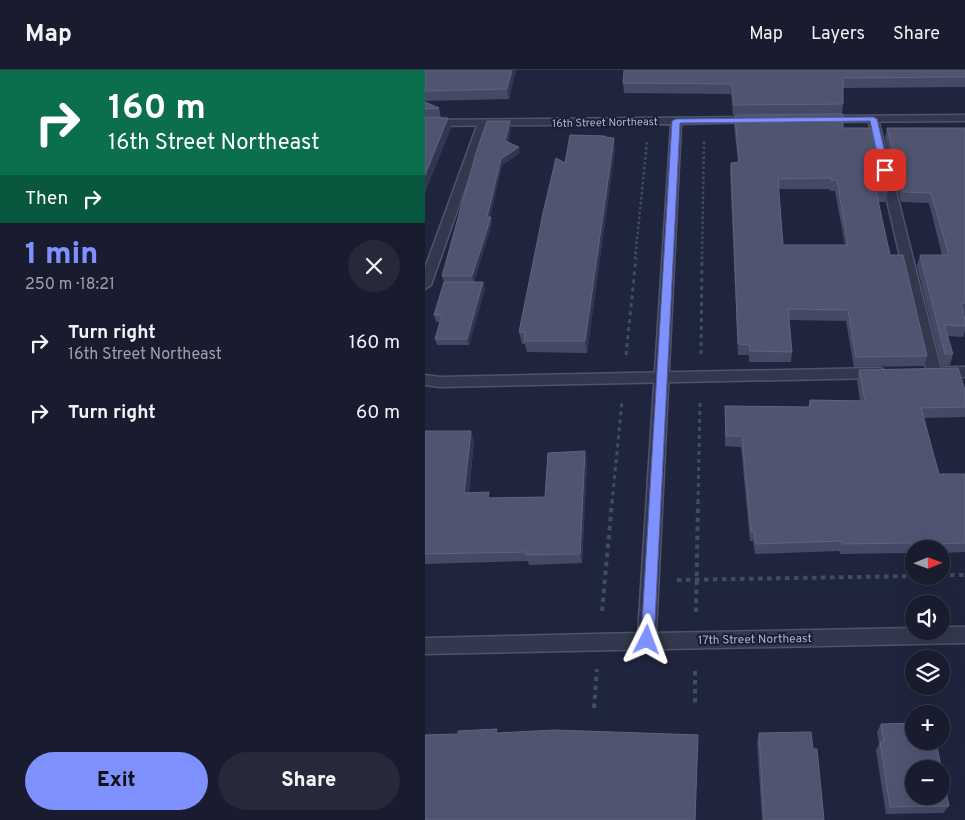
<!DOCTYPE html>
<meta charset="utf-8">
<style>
:root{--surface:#181c2e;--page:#25293a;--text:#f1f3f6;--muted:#9fa1aa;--line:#363a4a;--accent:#7f90ff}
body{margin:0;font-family:Overpass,sans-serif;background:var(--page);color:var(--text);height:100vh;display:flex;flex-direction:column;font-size:19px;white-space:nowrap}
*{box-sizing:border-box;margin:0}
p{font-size:16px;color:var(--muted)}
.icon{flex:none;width:28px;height:28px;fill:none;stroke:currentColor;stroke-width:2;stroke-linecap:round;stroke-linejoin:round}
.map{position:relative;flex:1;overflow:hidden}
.sheet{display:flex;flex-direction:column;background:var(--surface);width:425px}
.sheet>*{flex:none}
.top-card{background:#0b6e4f;color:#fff;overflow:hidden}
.needle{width:32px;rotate:89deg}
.buttons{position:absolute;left:480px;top:470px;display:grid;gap:10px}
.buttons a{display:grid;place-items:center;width:45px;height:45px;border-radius:50%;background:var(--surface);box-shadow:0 5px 20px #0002,0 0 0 1px var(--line);font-size:25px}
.pin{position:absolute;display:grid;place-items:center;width:42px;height:42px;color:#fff;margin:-21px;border-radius:10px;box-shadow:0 2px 8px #0006}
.me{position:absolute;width:55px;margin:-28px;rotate:3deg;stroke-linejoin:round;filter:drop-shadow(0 0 4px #0008)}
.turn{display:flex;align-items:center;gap:18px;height:105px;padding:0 25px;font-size:22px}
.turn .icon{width:65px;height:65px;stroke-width:2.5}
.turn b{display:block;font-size:35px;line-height:42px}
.then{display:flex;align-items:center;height:48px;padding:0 25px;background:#0003;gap:10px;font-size:19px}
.round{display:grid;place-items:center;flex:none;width:52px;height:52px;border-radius:26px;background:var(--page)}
.headline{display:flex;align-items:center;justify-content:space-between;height:85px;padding:0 25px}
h1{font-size:30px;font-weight:800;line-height:38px;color:var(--accent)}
.cta{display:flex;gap:10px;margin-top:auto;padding:10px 25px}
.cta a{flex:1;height:58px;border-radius:30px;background:var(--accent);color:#111;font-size:20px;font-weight:800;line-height:58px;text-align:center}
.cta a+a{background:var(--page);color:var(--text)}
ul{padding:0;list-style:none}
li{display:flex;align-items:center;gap:15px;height:70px;padding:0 25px}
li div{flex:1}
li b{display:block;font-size:19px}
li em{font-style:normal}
header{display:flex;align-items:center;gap:30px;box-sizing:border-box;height:70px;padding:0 25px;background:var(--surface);border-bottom:1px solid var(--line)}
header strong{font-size:24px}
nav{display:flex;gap:28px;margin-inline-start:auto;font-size:18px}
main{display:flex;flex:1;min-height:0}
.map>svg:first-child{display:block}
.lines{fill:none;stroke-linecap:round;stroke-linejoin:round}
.lane-casing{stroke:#505369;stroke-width:3}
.street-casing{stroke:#505369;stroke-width:3}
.path-far2{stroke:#3d5059;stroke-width:2.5;stroke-dasharray:2.5 2.5;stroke-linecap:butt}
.path-far1{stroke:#3d5059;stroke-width:3;stroke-dasharray:4 4;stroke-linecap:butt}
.path{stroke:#3d5059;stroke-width:4;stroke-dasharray:4.5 4.5;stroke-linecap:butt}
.lane{fill:#34384e;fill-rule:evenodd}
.street{fill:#34384e;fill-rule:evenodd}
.wall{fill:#444966;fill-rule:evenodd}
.shaded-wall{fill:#313652}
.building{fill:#505471;stroke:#5f637f;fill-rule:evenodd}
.route{fill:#7f90ff;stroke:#535ea6}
.labels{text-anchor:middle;stroke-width:4;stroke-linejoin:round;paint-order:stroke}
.far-street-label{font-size:11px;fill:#b0b3ca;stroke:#1a1e33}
.street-label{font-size:12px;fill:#b0b3ca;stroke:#1a1e33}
</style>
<header>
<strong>Map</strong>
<nav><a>Map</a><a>Layers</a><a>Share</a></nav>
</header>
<main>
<section class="sheet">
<div class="top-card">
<div class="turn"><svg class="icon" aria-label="right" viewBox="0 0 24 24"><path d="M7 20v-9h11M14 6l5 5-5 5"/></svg><div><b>160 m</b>16th Street Northeast</div></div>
<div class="then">Then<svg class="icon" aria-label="right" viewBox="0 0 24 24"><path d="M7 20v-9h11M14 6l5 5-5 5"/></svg></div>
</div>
<div class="headline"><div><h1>1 min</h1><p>250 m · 18:21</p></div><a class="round"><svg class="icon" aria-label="close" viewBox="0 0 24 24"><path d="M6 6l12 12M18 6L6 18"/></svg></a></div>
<ul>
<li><svg class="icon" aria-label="right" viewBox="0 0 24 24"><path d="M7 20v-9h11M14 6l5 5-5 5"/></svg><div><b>Turn right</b><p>16th Street Northeast</p></div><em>160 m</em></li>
<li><svg class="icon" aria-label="right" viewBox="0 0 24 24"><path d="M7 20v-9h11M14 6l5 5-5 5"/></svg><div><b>Turn right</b></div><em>60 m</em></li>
</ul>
<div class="cta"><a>Exit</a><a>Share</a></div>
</section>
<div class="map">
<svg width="540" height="750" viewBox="0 0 540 750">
<rect width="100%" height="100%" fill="#20253e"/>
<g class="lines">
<g class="lane-casing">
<path id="lane" d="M448,46l5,3 62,248h25v10h-31l-5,-1 -2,-4 -59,-253z
M58,50l5,3 -57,162 -6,4v-21l53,-145z
M453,298l5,1 2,4 -2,4 -5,1 -438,9 -15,-2v-10l15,2z"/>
</g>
<g class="street-casing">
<path id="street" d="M540,45v6l-141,1 -5,-3 5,-3z
M328,47l5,3 -1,2 -76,2 -25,509 258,-5v3h27v-4h24v16l-540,11v-16l213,-5 33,-509 -246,2v-6z"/>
</g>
<path class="path-far2" d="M210,189l12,-117
M277,189l2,-119"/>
<path class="path-far1" d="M276,284l1,-96
M201,285l10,-97
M187,433l10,-102
M273,433l2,-103"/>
<path class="path" d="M516,505h24
M252,510l237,-4
M177,541l10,-109
M271,542l2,-110
M270,601v35
M169,638l3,-39"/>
<use href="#lane" class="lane"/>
<use href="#street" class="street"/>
</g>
<path class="wall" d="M0,0h91l-7,29 -84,2z
M540,0v17l-122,1v16l-1,10 1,14 45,63 -3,11h-7l12,53 37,101 -3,10 -70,1 -8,-46 -57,-1 3,32 -1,10h-42v-7h-11l-8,-182 1,-10 7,-1 -4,-37 1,-10h-2l-2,-21 -107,-1 -1,-10zM353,119h51l1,2h5l10,54h-62z
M0,32l14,6 2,10 10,10 -26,64z
M85,51l1,6 -3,15 12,11 -18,12 -12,52 2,6 -18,59h9l2,7 -16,56h-32l-2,-6 5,-17h-4l-2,-7 20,-33h-10l-2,-6z
M462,58h78v186h-1l1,5v12l-2,6 -15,-1 5,18 -3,11h-9l-24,-99 3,-11h22l-13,-52 -28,-1 -16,-64z
M180,66v1l10,12 -28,204 -60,-1 -2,-8h-3l-3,-12 46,-169z
M434,300l106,20v27l-41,1 15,56h26v78l-24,1v-4h-27v5l-7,1v-2l-67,1 -1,-3 -84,3 -2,-13h-3l-9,-94 -16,-1v-40l83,1 2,-7 50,1 -3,-20z
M0,361l49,10 -5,51 22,6 54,-1 42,-36 -5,102 -53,2 -1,-4 -103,3z
M456,654l68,82 -6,7 -57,1 -10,-64 3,-6 -2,-12z
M334,663l65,87h-62l-5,-79z"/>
<path class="shaded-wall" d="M87,0h4l-7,29 -2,-10z
M23,48l3,10 -26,64v-17z
M85,51l1,6 -5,20 -1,-6z
M189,68l1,11 -28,204 -2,-12z
M94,77l1,6 -18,12 -13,58 -2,-6 14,-58z
M66,147l1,6 -18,59 -2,-6z
M58,212l2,7 -16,56 -2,-6z
M46,361l3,10 -6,62 -4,-10z
M160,381l2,10 -5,102 -2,-9z"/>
<path class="building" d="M0,0h87l-5,19 -82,2z
M199,0h341v7l-122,1v26l-109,1 -2,-21 -109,-1z
M0,32l14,6 -14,1z
M418,44v14h30l15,63h-12l14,64h13l24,101 -71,1 -8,-47 -60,-1 4,43 -42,-1 -1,-6 -11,-1 -7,-181 8,-1 -4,-47zM406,108v2h6l11,65h-65l-5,-66z
M0,47l23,1 -23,57z
M62,51h23l-5,20 14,6 -18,12 -14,58h4l-19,59h-30l34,-123z
M462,58h78v175h-4l4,16v7l-21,-1 9,29h-8l-25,-99h29l-18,-62 -28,-1z
M145,65l35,1v1l9,1 -29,203h-61l1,-9h-6l24,-119 13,-55 9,5z
M19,212h39l-16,57h-32l7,-24h-8z
M533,298l7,22v17l-44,1 18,66h26v69l-54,2 -1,-2 -68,1v-3l-86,3 -2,-12h-3l-9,-96h-16l-1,-30 85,1v-7l55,1 -6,-31z
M0,361h46l-7,62 25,-1 -1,6 57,-1 3,-44 37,-2 -5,103 -54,1v-3l-101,2z
M489,653v18h22l13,65 -59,1 -10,-65h4l-3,-18zM489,699h27v27h-27z
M72,659l-1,4 59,-3 143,5 -3,85h-270v-85l33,-1v-3z
M386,662l2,17h4l7,71h-60l-5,-87z"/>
<path class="route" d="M448,47l4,2 12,51 -4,2 -4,-2 -11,-49 -190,2 -26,517 -2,5 -5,2 -4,-2 -2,-5 31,-519 4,-2z"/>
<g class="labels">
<g class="far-street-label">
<text transform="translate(180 52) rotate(-1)" y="4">16th Street Northeast</text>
</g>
<g class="street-label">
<text transform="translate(330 569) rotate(-1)" y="4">17th Street Northeast</text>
</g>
</g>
</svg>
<div class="buttons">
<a><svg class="needle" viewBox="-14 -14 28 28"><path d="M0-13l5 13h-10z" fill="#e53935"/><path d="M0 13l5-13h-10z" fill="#9fa1aa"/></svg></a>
<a><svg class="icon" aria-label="sound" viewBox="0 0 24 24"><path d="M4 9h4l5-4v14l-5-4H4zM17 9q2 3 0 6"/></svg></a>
<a><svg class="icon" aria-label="layers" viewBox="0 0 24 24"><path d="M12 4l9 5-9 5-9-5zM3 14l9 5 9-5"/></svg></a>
<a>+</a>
<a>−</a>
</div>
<div class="pin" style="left:460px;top:100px;background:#d93025"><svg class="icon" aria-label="arrive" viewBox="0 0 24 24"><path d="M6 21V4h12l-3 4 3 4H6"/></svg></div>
<svg class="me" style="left:222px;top:570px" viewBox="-20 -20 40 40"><path d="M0-17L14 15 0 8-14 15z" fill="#7f90ff" stroke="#fff" stroke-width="4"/></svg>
</div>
</main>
